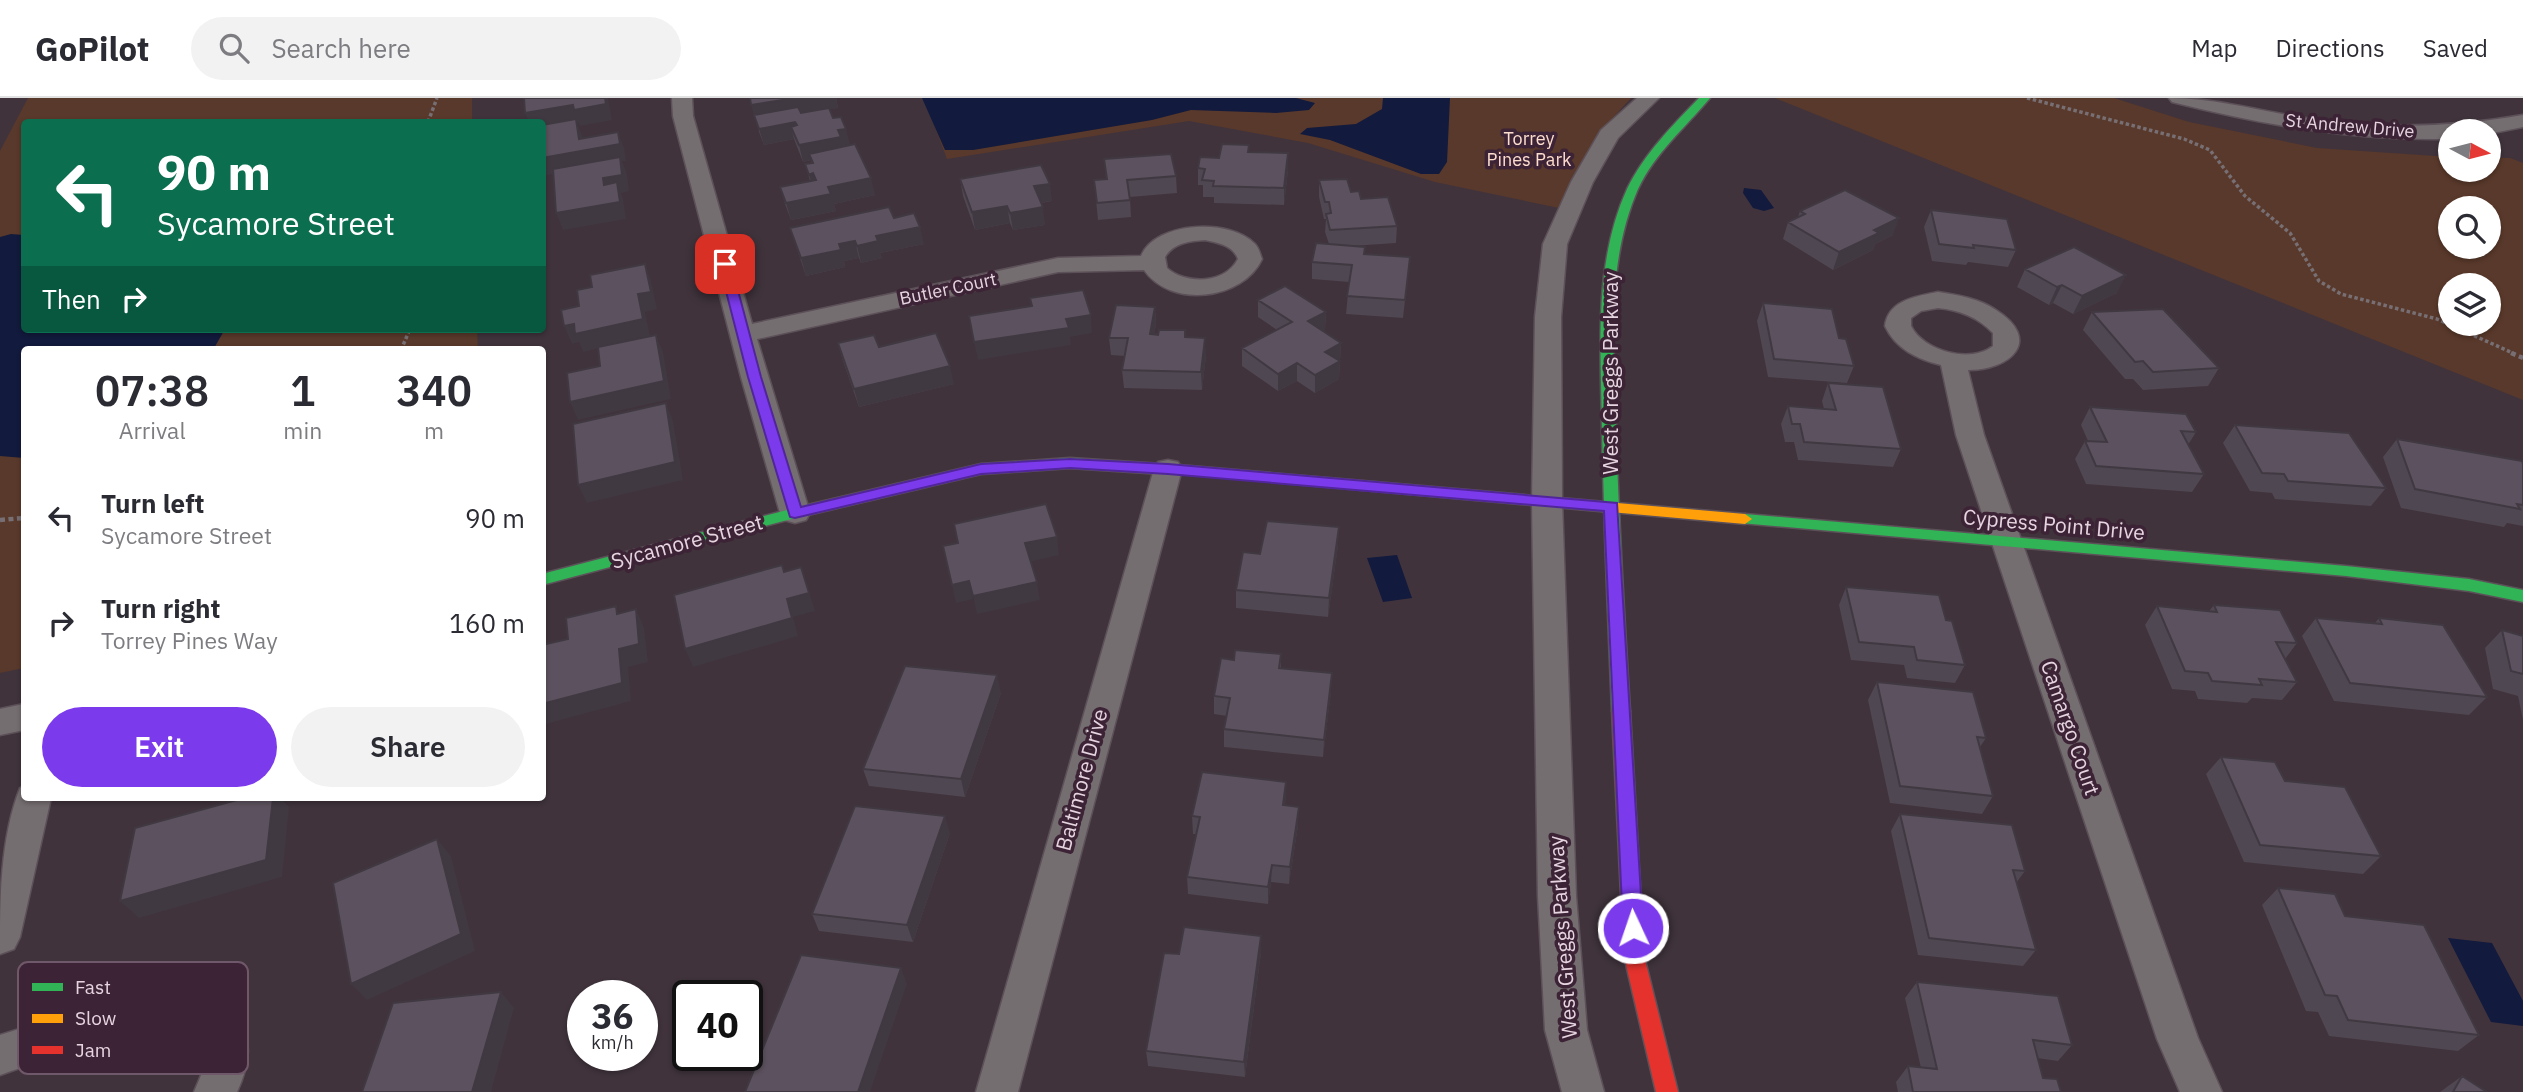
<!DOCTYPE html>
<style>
:root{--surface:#fff;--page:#f2f2f3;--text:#2b2b33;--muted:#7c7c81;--line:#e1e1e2;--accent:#7c3aed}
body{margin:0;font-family:"IBM Plex Sans",sans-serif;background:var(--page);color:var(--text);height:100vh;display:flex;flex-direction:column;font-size:26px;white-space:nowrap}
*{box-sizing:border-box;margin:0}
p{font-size:23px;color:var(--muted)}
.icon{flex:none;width:38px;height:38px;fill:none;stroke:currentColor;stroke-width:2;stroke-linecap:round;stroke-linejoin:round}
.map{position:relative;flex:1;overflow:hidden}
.sheet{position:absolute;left:21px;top:248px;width:525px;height:455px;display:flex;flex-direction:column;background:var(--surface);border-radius:7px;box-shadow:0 2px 5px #0004}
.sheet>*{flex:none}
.guide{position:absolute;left:21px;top:21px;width:525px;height:214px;border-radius:7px;box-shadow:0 2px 5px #0004;background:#0b6e4f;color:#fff;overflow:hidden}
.needle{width:46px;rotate:97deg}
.buttons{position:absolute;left:2438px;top:21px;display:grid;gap:14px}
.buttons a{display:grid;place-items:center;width:63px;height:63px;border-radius:50%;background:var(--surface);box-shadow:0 2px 5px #0004;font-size:35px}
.speed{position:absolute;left:567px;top:882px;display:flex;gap:14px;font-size:35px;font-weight:700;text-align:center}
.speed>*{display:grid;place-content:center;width:91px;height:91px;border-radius:50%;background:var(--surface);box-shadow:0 2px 5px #0004;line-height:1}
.speed small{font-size:18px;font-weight:400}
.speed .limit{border:4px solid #111;border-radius:10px;background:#fff;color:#111}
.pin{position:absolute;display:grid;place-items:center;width:60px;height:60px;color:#fff;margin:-30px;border-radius:14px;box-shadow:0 4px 10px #0006}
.me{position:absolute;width:77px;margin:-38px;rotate:357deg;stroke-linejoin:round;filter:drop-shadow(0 0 5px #0008)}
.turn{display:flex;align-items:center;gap:24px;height:147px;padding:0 21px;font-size:32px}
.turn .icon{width:91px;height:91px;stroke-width:2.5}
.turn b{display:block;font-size:49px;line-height:60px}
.then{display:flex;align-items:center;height:66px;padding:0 21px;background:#0003;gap:14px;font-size:26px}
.eta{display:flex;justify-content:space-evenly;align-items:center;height:119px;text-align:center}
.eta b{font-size:42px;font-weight:600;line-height:49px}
.button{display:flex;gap:14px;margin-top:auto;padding:14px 21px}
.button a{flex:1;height:80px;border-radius:42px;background:var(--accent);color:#fff;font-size:28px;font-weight:600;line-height:80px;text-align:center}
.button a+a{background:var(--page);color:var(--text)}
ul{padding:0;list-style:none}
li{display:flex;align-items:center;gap:21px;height:105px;padding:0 21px}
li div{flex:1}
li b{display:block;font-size:26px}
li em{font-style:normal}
header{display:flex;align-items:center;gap:42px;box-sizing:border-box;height:98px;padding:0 35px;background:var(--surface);border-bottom:2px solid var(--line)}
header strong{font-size:33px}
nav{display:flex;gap:38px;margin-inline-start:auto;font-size:24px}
.search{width:490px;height:63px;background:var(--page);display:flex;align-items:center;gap:18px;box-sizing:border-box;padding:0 24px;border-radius:38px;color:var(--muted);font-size:26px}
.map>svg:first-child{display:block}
.green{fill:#59392b;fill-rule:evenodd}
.water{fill:#121a3d}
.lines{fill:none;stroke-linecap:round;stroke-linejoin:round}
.street-casing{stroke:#5d5159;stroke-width:3}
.fast-casing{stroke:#5d5159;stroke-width:3}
.slow-casing{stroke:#5d5159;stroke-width:3}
.jam-casing{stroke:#5d5159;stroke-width:3}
.path-far1{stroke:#776f73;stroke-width:3.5;stroke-dasharray:3.5 2.5;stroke-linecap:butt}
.path{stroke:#776f73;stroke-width:4.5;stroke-dasharray:5 3.5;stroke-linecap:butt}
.street{fill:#756e70;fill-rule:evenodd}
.fast{fill:#30b455;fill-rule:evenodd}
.slow{fill:#ff9f0a;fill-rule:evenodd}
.jam{fill:#e5322d;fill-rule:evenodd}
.wall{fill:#4f4752}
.shaded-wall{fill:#403942}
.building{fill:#5c525f;stroke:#403942;stroke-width:2}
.route{fill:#7c3aed;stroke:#51269a;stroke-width:2}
.labels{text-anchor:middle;stroke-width:7;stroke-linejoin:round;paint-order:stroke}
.far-street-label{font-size:18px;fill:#e6d5e1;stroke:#3c2335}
.far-park-label{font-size:18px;fill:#fdddce;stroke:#3c2335}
.street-label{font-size:21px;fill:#e6d5e1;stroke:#3c2335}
.key{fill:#3c2335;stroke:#6f5869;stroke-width:2}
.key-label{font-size:19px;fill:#e6d5e1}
</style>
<header>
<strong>GoPilot</strong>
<div class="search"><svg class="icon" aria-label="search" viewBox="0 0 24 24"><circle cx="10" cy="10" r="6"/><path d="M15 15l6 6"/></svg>Search here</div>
<nav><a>Map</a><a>Directions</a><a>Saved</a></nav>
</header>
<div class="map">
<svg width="2523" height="994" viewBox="0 0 2523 994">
<rect width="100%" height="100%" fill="#40333c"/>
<path class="green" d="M28,0h444v24h-448v207h453l1,21h-454v318l-24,5v-522z
M924,0h707l-34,37 -38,73 -124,-26 -127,-39 -119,-22 -242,38z
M1775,0h339l75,24 128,26 133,9v13h38l1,-12h21l13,5v237zM2450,110h38v39h-38zM2450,187h38v39h-38z"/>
<path class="water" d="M922,0h374l19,5 -6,7 -33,3 -85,-3 -39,10 -179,30h-28z
M1383,0h67l-3,64 -8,12h-18l-91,-34 -30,-6 7,-6 49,-4 26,-15z
M1744,90l17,2 13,18 -10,3 -11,-3 -10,-15z
M11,136l13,1v94h201l-12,21h-189v108l-24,-2v-219z
M1397,457l15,43 -29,4 -16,-44z
M2448,840l44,5 31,58v25l-32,-4z"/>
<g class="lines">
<g class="street-casing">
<path id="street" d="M672,0h20l1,18 59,208 306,-66 83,-2c15,-35 89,-38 114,-12 4,4 5,10 7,15 -19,41 -91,50 -118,11l-86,2 -301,67 53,174 -4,7 -11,3 -11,-3 -4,-7 -39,-136 -68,-261zM1205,142c13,3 28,5 33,19 -13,25 -52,26 -71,9l-2,-11c8,-14 25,-16 40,-17z
M1637,0h22l-41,40 -25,44 -26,62 -6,73 1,184 14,395 11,134 17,62h-42l-17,-62 -7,-134 -6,-395 3,-184 8,-73 28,-62 30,-52z
M2169,0c47,0 90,13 136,20 74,11 145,10 218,-3v12l-35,7v-3h-38v7l-12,1c-91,1 -178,-15 -266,-37z
M1938,194c20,3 42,7 58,18 47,30 15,60 -28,60l16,65 214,603 24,54h-42l-23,-53 -201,-604 -15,-70c-24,-6 -45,-16 -56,-39 3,-26 32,-30 53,-34zM1938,210c21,2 40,9 55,25v13c-22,18 -70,5 -82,-20v-8l10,-7z
M1168,362l10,2 4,7 -164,623h-42l178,-623 4,-7z
M24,606v26l-24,5v-26z
M24,688v12h27l-31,139 -6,12 -14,5c0,-55 0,-115 20,-166z
M174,892l21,1 41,17c15,33 16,51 1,84h-43c9,-21 16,-35 11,-59 -46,-20 -157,26 -205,42v-40l96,-30z"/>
</g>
<g class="fast-casing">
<path id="fast" d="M1699,0h11c-25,30 -55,55 -72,91 -33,76 -24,161 -22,241 3,94 8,187 14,281l-3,5h-12l-3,-5c-4,-94 -8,-187 -10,-281 -1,-81 -9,-166 25,-241 17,-35 45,-63 72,-91z
M1070,360l108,7 7,5 -7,5 -108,-7 -89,6 -186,44 -253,67v-11l253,-66 186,-44z
M1745,416l601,52 123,13 54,11v12l-54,-11 -123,-15 -606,-53 -2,-4z"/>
</g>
<g class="slow-casing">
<path id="slow" d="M1178,367l567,49 7,5 -7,5 -572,-51 -2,-3z"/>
</g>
<g class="jam-casing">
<path id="jam" d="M1621,606l6,2 3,5 14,245 34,136h-22l-32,-136 -12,-245 3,-5z"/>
</g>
<path class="path-far1" d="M2027,0l157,41 26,11 35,46 45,37 29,48 22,13 96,25 78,35
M428,24l9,-24
M401,252l9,-21"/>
<path class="path" d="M2511,255l12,5
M0,422l24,-2"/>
<use href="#street" class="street"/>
<use href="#fast" class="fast"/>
<use href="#slow" class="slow"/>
<use href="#jam" class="jam"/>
</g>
<path class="wall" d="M750,0h86l2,10 -9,1 4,9 17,27 25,50 -41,9 2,7 -45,9 -6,-16 -5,-17 30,-6 -5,-17 6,-1v-3l-8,2 -9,-23 -30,6 -5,-13z
M1249,54l39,18 -4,35 -70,-2v-6h-11v-12h-5v-17l21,-10z
M1104,61l72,17 1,17 -47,4 1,20 -33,3 -4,-40 12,-1z
M960,81l92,22 -12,2 5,22 -32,5 -3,-7 -35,7 -12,-34z
M1319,82l32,12 46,34 -1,17 -44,3 13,8 45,3 -7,61 -57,-4 3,-32 -37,-3v-17l17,-18 -4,-12 1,-13h-2l-5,-22z
M1931,112l85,40 -8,17 -40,-5 -2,3 -34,-4 -8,-34z
M1800,113l93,24 -18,9 -2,6 -40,20 -50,-31 5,-17 10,-5z
M894,120l30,26 -44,9 2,5 -21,5 -2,-5 -15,3 1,6 -39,9 -16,-48z
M2025,171l92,24 -44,21 -20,-11 -4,2 -32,-18z
M1258,202l68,12 -1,18 -2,1 18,12 -2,36 -24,14 -18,-12 -19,10 -36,-25v-18l35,-18 -19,-13z
M1763,205l76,35 15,28 -7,17 -79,-6 -11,-56z
M1155,209l1,17 -2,10 31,-4 1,7 20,18 -4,35 -78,-2 -2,-18 3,-14 -14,-1 -2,-17z
M2092,214l127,56 -11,18 -65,4 -10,-11h-8l-42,-49z
M838,245l41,4 75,37 -95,23 -16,-46z
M1828,285l73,66 -8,18 -95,-7 -4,-18h-9l-4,-18 7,-18 36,3 -2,-8z
M2090,309l106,25 -8,13 16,29 -12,18 -106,-8 -11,-25 10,-18h3l-7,-16z
M2235,327l151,63 -15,18 -96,-7 -3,-6 -22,-2 -27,-48z
M2397,341l126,25v62l-16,-3 -3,4 -103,-19 -18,-51z
M1338,447l-10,72 -92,-9v-18l24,-36z
M1846,489l100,33 19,45 -10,18 -48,-5 -3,-13 -53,-5 -12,-55z
M2214,507l83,38 -12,16 12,23 -15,18 -30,-2 -5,5 -49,-4 -3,-8 -23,-2 -27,-64 12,-19 52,5z
M2316,520l59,5 4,-5 108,79 -18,18 -135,-14 -32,-65z
M2502,532l21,6v84l-5,-24 -25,-7 -8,-41z
M1281,556v14l50,23 -8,66 -99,-10v-18l3,-13 -13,-2v-18l20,-36z
M1877,584l109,56 -6,9 13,49 -11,18 -92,-11 -22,-103z
M1001,595l-36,104 -96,-11 -6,-17z
M2221,659l64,24 96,75 -18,18 -119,-12 -38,-88z
M1286,684l-1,24 13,19 -9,59 -18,-2 -3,22 -80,-10 -1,-17 10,-43h-4l-1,-18z
M1900,716l125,57 -9,12 20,67 -13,16 -105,-11 -27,-124z
M950,735l-37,109 -94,-11 -7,-17z
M2278,790l67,28 134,119 -21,16 -129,-15 -11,-24 -12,-1 -44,-106z
M1261,854l-16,125 -97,-11 -2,-15 33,-97z
M1917,884l155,63 -14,16 -21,-3 6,20 18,14h-163l-2,-10 12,-16 13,2 -16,-70z
M2462,978l25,16h-47z"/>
<path class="shaded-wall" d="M608,0l4,22 -32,6 -2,-4h-1l5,14 3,14 33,-18 6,16 2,13h-4l5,13 2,17 -8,2 2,6 3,20 -63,11 -7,-17 48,-28 -1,-7 18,-16 -79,14v-54h-13l-4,-9z
M795,0h41l2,10 -82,13 -5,-16z
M795,24l5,16 -9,-11 3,12 -30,6 -5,-16z
M846,31l4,16 -41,9 2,6 -8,2 -4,-17 39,-15z
M1288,55v17l-4,35v-17z
M813,75l5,17 -4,1 -5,-16z
M871,80l4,17 -41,9 2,7 -45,9 -5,-17 42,-16z
M1050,86l2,17 -16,2 -2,-17z
M1007,108l3,17 -35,7 -3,-18z
M1043,109l2,18 -32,5 -3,-17z
M1899,120l-6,17 -18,9 -2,6 -40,20 6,-18 35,-22z
M920,129l4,17 -44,9 2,5 -21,5 -4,-17 19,-10z
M855,143l4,17 -15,3 1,6 -39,9 -5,-18 38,-14z
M645,166l6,17 6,28 -12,3 5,24 -67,16 -4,-10 -7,2 -8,-18 74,-32z
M2126,177l-9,18 -44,21 9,-18z
M2062,187l-9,18 -4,2 8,-18z
M1155,209l1,17 -5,28 -1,-18z
M1326,214l-1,18 -17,9v-18z
M1091,217l1,18 -22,4 1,8 -93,15 -4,-18 92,-23z
M656,237l7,17 8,47 -93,21 -8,-18z
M1205,240l1,17 -4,35 -1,-18z
M1341,245l-1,18 -15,9 15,-9 -1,18 -24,14v-18l10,-23z
M1297,265v18l-19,10v-17z
M950,268l4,18 -95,23 -5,-18z
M666,305l7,18 10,59 -96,23 -9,-18z
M1339,429l-1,18 -10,72 1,-19z
M1057,439l2,18 -30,7 -4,-19z
M801,469l14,44 -22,6 5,19 -105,31 -8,-18 102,-50z
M969,483l4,18 -17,4 -4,-18z
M1037,484l3,18 -63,14 -4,-18z
M636,511l8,19 4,34 -20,5 3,34 -89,24v-21l77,-55z
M1332,575l-1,18 -8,66 1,-17z
M997,577l4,18 -36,104 -4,-18z
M1286,684v18l-4,23 1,-18z
M273,700h8l8,9 -7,70 -143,41 -19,-17z
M1299,709l-1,18 -9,59 1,-17z
M945,718l5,17 -37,109 -6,-17z
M437,741l14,17 24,95 -108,49 -16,-16z
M1272,767l-1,17 -3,22v-17z
M1261,838v16l-16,125 -1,-15z
M901,870l6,16 -37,108h-12z
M501,894l13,16 -23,84h-19z"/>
<path class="building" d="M524,0h81l1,6 -32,6 -1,-5 -48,8z
M750,0h45l-44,7z
M798,9l3,6 28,-5 4,10 8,-1 5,12 -8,1 3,7 -42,8 -8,-18 6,-2 -2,-3 -36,7 -5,-14z
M576,21l3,20 39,-7 2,12 -78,14v-33z
M855,46l16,34 -43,9 3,7 -45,9 -6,-16 36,-7 -3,-7 -4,2 -4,-11 8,-1 -4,-9z
M1222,46l27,1 -1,7 40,1 -4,35 -71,-2 1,-5 -12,-1 3,-11 -7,-1 2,-11 19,1z
M1171,56l5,22 -49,4 3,20 -33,3 -3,-23 13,-1 -3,-20z
M620,59l2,18 -19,3 1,7 13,-3 3,20 -64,11 -3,-44z
M1041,67l9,19 -16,2 9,21 -33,6 -3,-7 -35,6 -12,-33z
M1347,81l4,13 8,-1 2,8 27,-2 9,29 -67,4 -4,-16 5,-1 -2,-11h-4l-6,-22z
M1845,92l54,28 -25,12 5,3 -40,19 -51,-30 17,-8 -5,-3z
M889,109l5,11 20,-5 6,14 -44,9 2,5 -21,5 -2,-5 -16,3 2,6 -40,8 -11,-30z
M1931,112l76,9 9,31 -43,-5 1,3 -35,-4z
M1316,145l49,4 -1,7 46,3 -5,43 -58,-4 5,-31 -40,-3z
M2074,149l52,28 -44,21 -20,-11 -5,2 -32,-18z
M645,166l6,28 -13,2 5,25 -68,15 -1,-10 -10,2 -3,-16 18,-4 -2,-16 15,-3 -2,-12z
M1285,188l41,26 -18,9 33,22 -16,9 15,9 -25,14 -18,-12 -19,11 -36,-26 50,-26 -34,-22z
M1083,192l8,25 -25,4 3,9 -95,14 -5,-26 63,-10 -2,-8z
M1763,205l69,6 7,29 7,1 8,27 -80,-7z
M1116,207l39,2 -5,27 8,1 1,-5h26v7l20,1 -4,34 -79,-2 6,-32h-19z
M2163,211l56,59 -66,4 -10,-11 -8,1 -43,-50z
M936,235l14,33 -96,23 -16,-46 36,-8 5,12z
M656,237l8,46 -94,21 -3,-29 33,-7 -2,-19z
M1828,285l55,4 18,62 -97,-7 -4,-18h-8l-4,-18 48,4z
M666,305l9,59 -97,23 -5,-61z
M2090,309l96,7 10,18 -15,-1 23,43 -108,-8 -11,-25 22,1z
M2235,327l114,8 37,55 -98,-7 -4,-7 -22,-1z
M2397,341l125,22 1,3v41l-6,-1 3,5 -105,-20z
M1046,406l11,33 -32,6 12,39 -64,14 -4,-15 -17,4 -9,-39 15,-3 -4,-19z
M1267,423l72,6 -10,71 -93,-8 7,-38 17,2z
M782,467l2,7 17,-5 8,26 -22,6 5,19 -107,31 -11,-54z
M1846,489l93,8 7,25 6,1 13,44 -48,-5 -3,-13 -55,-5z
M2214,507l66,5 17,33 -21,-1 21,40 -38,-3 3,6 -50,-4 -4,-8 -23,-2 -28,-65 60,6z
M616,508l1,8 19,-5 3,35 -20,5 3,34 -80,21v-59l26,-6 -2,-21z
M2316,520l66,6 -3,-6 64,7 44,72 -137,-14z
M2502,532l21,6v38l-12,-3z
M1235,552l46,4 -2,14 53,5 -8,67 -100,-11 6,-31 -16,-2 7,-38 13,2z
M905,568l92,9 -36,104 -98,-10z
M1877,584l96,10 13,46 -9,-1 16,59 -93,-10z
M2221,659l54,5 10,19 60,6 36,69 -121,-11z
M1202,674l84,10 -3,23 16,2 -9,60 -18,-2 -4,22 -81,-10 13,-60 -8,-1z
M244,700h29l-7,62 -146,41 15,-73z
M855,708l90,10 -38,109 -95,-11z
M1900,716l112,11 13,46 -12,-1 23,80 -107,-12z
M437,741l24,95 -110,50 -18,-101z
M2278,790l57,6 10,22 79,9 55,110 -131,-15 -11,-24 -12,-1z
M1184,829l77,9 -17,126 -98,-11 18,-98 15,1z
M801,857l100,13 -43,124h-113z
M1917,884l141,14 14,49 -39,-5 10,38 14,1 4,13h-148l-5,-26 29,3z
M501,894l-29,100h-110l31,-89z
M2462,978l25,16h-34z"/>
<path class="route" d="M725,162l6,4 30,113 40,130 180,-43 89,-5 98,5 449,39 26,425 -3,6 -7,3 -7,-3 -3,-6 -19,-417 -436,-37 -98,-6 -89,6 -186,44 -5,-1 -42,-140 -29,-113z"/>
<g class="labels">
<g class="far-street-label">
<text transform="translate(2350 28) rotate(5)" y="6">St Andrew Drive</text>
<text transform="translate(948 191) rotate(-12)" y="6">Butler Court</text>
</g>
<g class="far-park-label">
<text x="1529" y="47">Torrey<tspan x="1529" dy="21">Pines Park</tspan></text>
</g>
<g class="street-label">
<text transform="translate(1611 275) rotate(-90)" y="7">West Greggs Parkway</text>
<text transform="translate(2054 427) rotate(5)" y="7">Cypress Point Drive</text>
<text transform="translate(687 444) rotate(-15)" y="7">Sycamore Street</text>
<text transform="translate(2070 630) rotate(71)" y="7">Camargo Court</text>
<text transform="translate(1082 682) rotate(-75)" y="7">Baltimore Drive</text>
<text transform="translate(1563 839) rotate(-94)" y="7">West Greggs Parkway</text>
</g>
</g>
<rect x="18" y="864" width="230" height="112" rx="10" class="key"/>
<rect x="32" y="885" width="31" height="8" fill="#30b455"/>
<rect x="32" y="916" width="31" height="9" fill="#ff9f0a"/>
<rect x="32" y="948" width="31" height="8" fill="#e5322d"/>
<g class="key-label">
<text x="75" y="896">Fast</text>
<text x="75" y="927">Slow</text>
<text x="75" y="959">Jam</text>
</g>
</svg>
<div class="buttons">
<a><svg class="needle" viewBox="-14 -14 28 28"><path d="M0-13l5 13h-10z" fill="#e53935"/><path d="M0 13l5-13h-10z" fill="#7c7c81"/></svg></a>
<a><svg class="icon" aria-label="search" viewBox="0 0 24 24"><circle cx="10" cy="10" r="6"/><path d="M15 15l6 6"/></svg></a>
<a><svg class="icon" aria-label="layers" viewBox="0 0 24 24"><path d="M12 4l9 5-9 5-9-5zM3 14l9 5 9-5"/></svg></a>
</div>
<div class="speed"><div>36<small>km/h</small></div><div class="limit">40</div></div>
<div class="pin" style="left:725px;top:166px;background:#d93025"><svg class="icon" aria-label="arrive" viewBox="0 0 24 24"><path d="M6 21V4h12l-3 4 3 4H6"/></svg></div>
<svg class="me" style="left:1633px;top:830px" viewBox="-20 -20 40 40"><circle r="17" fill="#7c3aed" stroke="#fff" stroke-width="3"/><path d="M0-11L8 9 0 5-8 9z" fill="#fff"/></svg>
<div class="guide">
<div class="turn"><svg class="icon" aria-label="left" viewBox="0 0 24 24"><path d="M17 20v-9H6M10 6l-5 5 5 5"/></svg><div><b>90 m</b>Sycamore Street</div></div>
<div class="then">Then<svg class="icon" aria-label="right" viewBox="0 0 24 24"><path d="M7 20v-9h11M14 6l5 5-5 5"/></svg></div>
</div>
<section class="sheet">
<div class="eta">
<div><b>07:38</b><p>Arrival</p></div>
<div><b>1</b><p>min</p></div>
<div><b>340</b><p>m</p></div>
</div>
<ul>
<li><svg class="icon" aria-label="left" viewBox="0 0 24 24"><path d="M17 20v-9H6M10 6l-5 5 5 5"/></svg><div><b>Turn left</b><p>Sycamore Street</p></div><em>90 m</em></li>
<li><svg class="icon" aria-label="right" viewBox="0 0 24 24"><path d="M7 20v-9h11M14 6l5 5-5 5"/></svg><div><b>Turn right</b><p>Torrey Pines Way</p></div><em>160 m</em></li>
</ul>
<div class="button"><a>Exit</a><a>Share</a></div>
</section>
</div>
